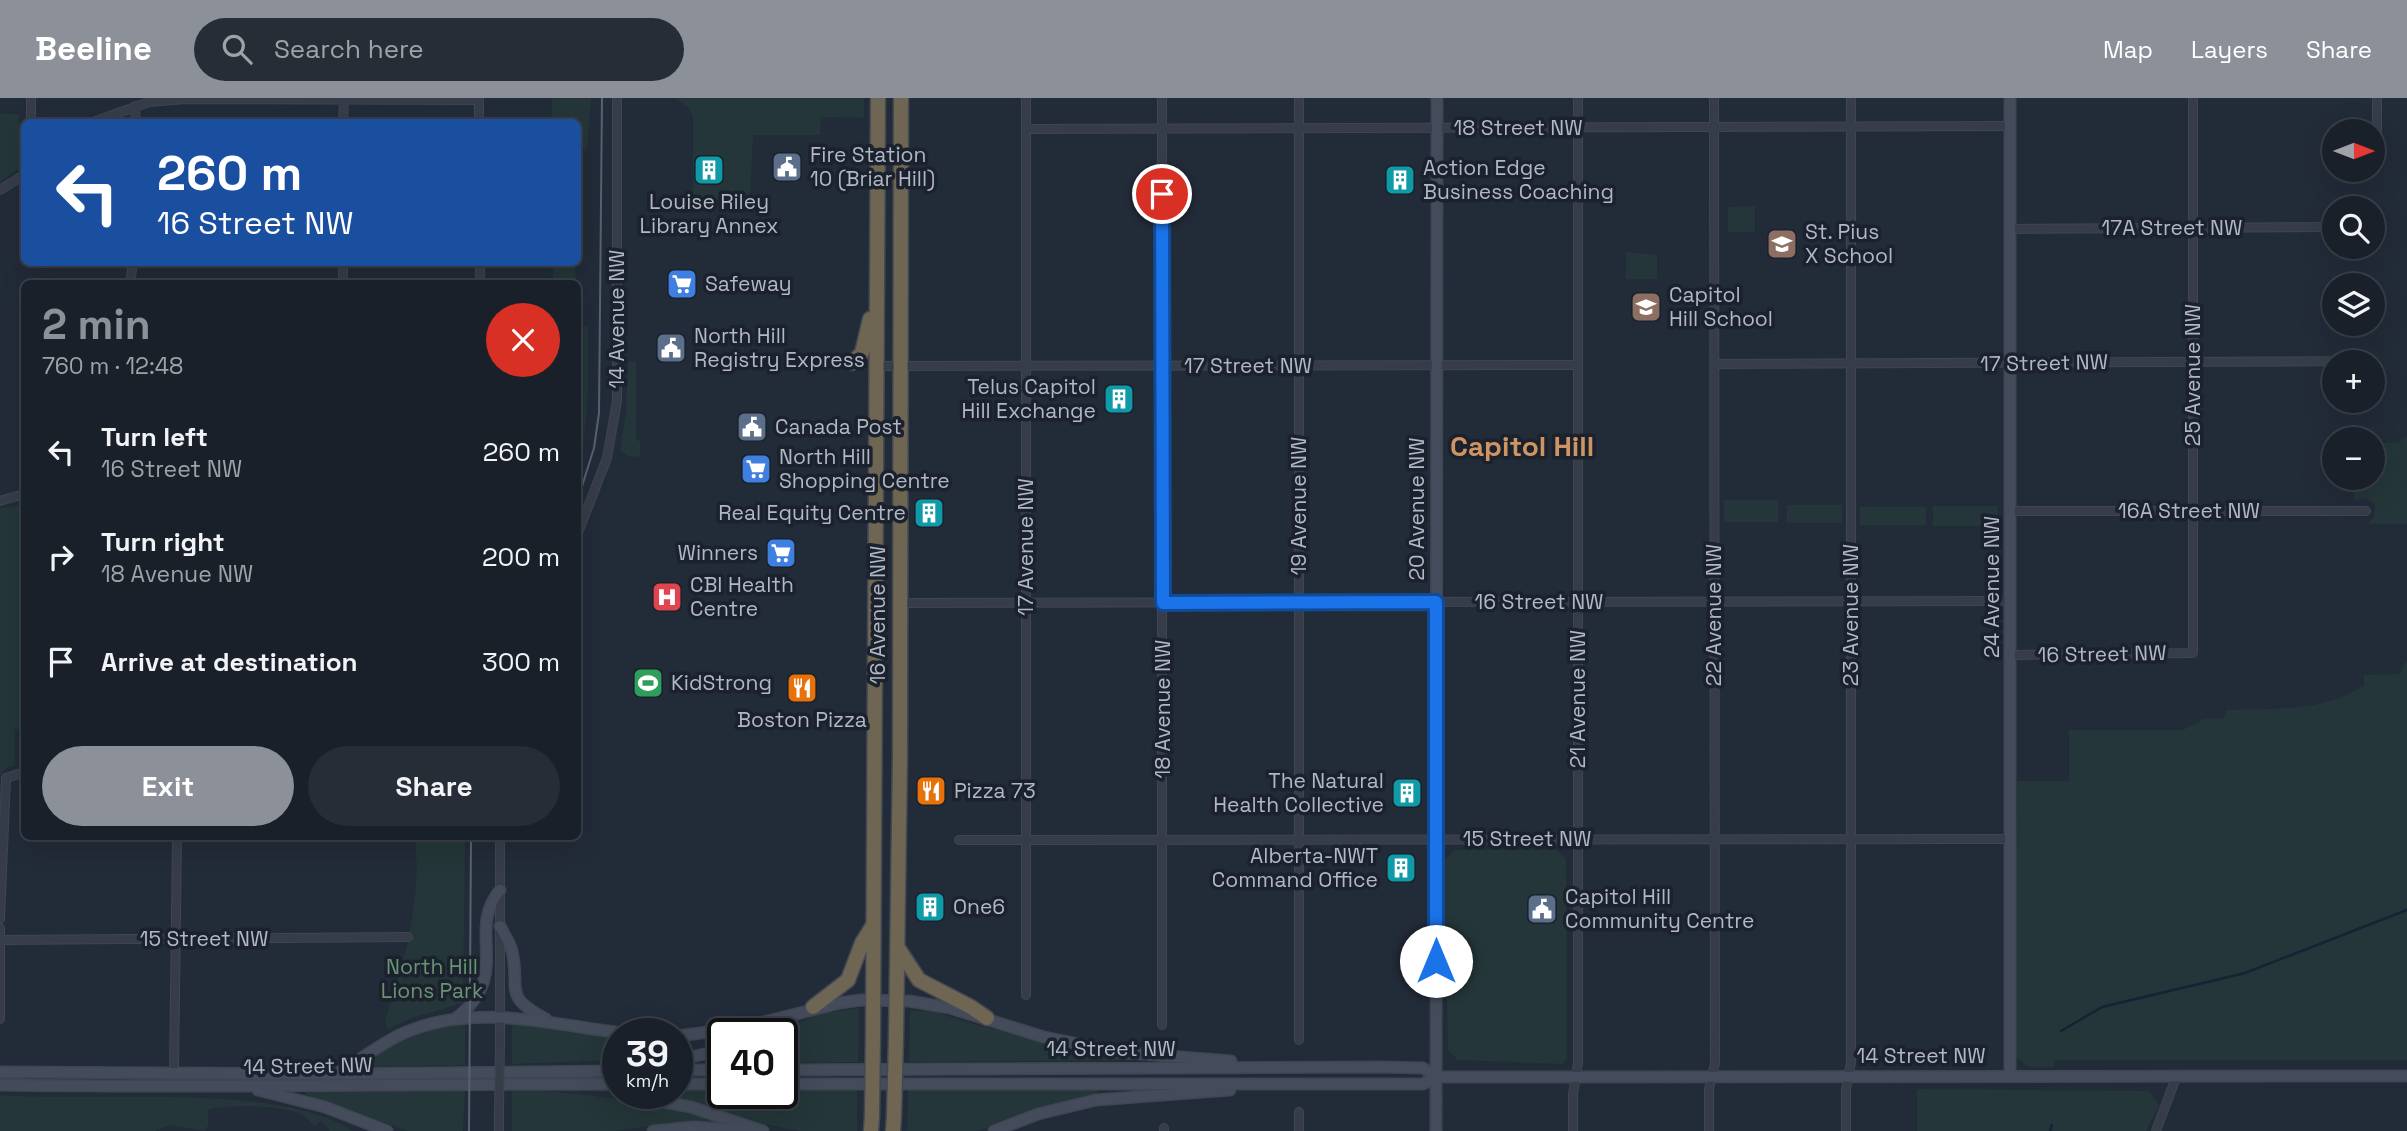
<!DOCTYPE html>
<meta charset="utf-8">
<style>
:root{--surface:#1a202a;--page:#272d36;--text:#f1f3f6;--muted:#9fa3a8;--line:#383e47;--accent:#8c9099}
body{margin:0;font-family:"Space Grotesk",sans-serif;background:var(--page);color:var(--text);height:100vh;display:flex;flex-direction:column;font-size:26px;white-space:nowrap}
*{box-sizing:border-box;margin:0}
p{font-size:23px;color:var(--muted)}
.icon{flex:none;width:38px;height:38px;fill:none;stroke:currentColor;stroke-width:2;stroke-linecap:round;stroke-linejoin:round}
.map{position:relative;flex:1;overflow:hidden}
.details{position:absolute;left:21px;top:182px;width:560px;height:560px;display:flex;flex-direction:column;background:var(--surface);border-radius:10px;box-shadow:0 7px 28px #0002,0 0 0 2px var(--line)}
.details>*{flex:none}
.guide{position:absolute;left:21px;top:21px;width:560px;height:147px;border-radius:10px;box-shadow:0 7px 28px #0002,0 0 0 2px var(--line);background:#1a4fa0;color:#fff;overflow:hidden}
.needle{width:46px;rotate:90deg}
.tools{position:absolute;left:2322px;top:21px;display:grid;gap:14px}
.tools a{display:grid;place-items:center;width:63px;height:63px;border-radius:50%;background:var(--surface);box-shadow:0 7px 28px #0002,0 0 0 2px var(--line);font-size:35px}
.speed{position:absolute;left:602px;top:920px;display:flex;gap:14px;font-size:35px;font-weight:700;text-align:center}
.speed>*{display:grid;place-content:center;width:91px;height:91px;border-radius:50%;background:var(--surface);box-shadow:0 7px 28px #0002,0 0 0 2px var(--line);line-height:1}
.speed small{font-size:18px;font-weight:400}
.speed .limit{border:4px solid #111;border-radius:10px;background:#fff;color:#111}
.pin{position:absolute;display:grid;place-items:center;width:60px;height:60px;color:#fff;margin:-30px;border:4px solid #fff;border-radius:50%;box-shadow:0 2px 7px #0007}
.me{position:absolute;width:77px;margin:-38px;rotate:0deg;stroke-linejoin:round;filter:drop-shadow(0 0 5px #0008)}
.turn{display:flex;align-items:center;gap:24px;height:147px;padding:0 21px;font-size:32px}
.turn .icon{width:91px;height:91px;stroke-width:2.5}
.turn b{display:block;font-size:49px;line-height:60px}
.round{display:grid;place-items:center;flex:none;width:74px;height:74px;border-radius:37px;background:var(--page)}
.summary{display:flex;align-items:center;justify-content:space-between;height:119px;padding:0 21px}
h1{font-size:42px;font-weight:700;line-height:52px;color:var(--accent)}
.button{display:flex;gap:14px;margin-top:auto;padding:14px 21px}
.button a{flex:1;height:80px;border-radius:42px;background:var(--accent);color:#fff;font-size:28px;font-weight:700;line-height:80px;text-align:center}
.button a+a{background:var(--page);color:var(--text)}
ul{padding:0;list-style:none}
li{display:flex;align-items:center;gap:21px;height:105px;padding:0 21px}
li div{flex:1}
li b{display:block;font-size:26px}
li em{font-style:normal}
header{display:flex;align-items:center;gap:42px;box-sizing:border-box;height:98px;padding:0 35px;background:var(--accent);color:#fff}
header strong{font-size:33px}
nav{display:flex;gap:38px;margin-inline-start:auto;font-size:24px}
.search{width:490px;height:63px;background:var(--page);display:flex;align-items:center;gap:18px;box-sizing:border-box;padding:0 24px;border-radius:38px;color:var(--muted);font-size:26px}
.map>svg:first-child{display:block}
.green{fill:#243639}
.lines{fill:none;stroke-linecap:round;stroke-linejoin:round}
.stream{stroke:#172235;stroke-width:2.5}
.street-casing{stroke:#3f4652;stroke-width:10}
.secondary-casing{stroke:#3f4652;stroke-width:13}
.highway-casing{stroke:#414853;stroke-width:17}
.street{stroke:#363d48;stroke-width:8}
.secondary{stroke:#444c5b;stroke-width:10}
.highway{stroke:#6e6553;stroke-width:14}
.tram{stroke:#58616f;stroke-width:2}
.street-bridge-casing{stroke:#3f4652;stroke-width:10;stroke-linecap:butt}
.highway-bridge-casing{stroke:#414853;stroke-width:17;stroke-linecap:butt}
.street-bridge{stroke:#363d48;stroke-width:8}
.highway-bridge{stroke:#6e6553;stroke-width:14}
.route-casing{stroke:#114b97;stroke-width:18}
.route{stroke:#1a73e8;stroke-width:12}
.labels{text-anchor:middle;stroke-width:7;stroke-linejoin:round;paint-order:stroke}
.street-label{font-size:21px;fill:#b1b8c5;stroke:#1b222d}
.poi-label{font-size:21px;fill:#b1b8c5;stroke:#1b222d;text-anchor:start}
.park-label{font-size:21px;fill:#699475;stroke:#1b222d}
.district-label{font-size:28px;font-weight:bold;fill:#cd9563;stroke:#1b222d}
</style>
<header>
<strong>Beeline</strong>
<div class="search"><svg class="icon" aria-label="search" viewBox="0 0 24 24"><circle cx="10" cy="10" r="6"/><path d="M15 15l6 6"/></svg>Search here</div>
<nav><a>Map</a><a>Layers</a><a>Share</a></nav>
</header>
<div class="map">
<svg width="2407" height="1033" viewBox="0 0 2407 1033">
<rect width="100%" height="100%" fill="#222b38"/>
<path class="green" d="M552,0h39l-4,52 -9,-4v-24h-26z
M674,0h190v20l-43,-1 -1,18h-67l-3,65 -57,1v-85l-5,-9z
M0,16h19v55l-19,13z
M1755,108v26h-27v-25z
M1626,154l31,3v24h-31z
M553,165h21l4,30v-9l-25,-1z
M578,210h5v19h5c0,50 2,96 -10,146z
M628,264h8v78l4,1v16l-12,-1 -8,-6 6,-37z
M2407,338v88h-40l7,-7 1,-12 -9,-7 -11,2v-22h18v-34l25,-2z
M1724,402h54v22h-54z
M24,406v225h-9v37l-8,1 -7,9v-268z
M1787,407h55v18h-55z
M1933,408h65v20h-65z
M1860,409h66v18h-66z
M2407,563v399h-352l-1,7h-25l-14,-10 2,-276h52v-51h114l21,-11 20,-1 2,-8c47,-2 98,3 138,-25v-10l35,-1z
M415,739h50l-2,166 -51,15 -24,11 -3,-9c20,-61 37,-119 30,-183z
M1454,752h103l9,9 1,199 -5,6 -104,-4 -10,-10 -4,-189z
M859,910l-1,54 -76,1v-29h-9l47,-20z
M910,912l25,2 48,15 149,29v4l-223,2z
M465,925v42l-102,2c13,-25 74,-40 102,-44z
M512,927h27l79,13v22l-106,4z
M677,990l46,1v5h59v-5l75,1v41h-57l-45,-9 -103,-28h25z
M465,991l-2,42h-55l-102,-36 1,-4 22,-1z
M512,991c70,4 138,12 205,30v4h-48l-53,8h-104z
M1917,991l232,2 10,14 -13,26h-229z
M908,992h189v5l-50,11 -69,25h-71z
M0,997c95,8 277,-14 353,36h-23l-9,-10 -6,6c-4,-4 -8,-9 -12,-12 -16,-10 -77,-11 -95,-5v15l-3,6 -34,-6 -16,6h-155z"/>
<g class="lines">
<path class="stream" d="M2061,933l41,-24 143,-34 162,-63
M2050,1033l2,-6"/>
<g class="street-casing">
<path id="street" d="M31,0v24
M479,0v24
M1026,0v897
M1162,0v927
M1299,0v942
M2377,0v62
M135,8l1,16
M93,24l56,-20 36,-3 294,1
M343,24l1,-24
M1026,31l984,-3
M0,92l24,-15
M2010,131l324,-2
M343,164v22
M480,164v22
M130,186l3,-22
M1715,266l658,-3
M876,268l701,-1
M0,403l24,-7
M2011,413h355
M578,435l29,-75 10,-57v-303
M899,505l1112,-2
M2011,557l182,-2v-555
M959,742l1051,-1
M0,821l6,-141 18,-6
M0,830v91
M0,842l408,-3
M500,944v-206
M174,974l3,-236
M1299,1014v19
M499,1015v18
M1164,1030v3
M1573,1033v-37l5,-31v-965
M1709,1033v-42l6,-26 -1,-965
M1846,1033v-42l5,-27v-964
M2156,1033l21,-56"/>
</g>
<g class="secondary-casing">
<path id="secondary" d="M2010,0v977
M500,828c4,8 10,17 12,25 9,39 -11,44 34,68
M455,921c59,-45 10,-86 45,-129
M762,936l14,-6 11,-11
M677,938l63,-8 100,-25 21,-3 48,1 41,7 94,29 74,15 113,9
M677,962l46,-10
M677,972h46
M782,972l599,-3 42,1 13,9
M0,974l334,2 284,-3
M337,975c23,-12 45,-31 69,-41 74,-31 152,-5 227,2
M677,986h46
M782,986h641l13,-7 971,-1
M0,987c206,3 412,-1 618,-1
M258,992l67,17 62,24
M622,996l69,13 72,24
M653,1033l40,-4 58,4
M994,1033l44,-17 58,-14 134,-10
M1436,1033l1,-1033"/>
</g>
<g class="highway-casing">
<path id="highway" d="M852,265l10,-10 8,-34
M898,850l21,32 52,27 16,11
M813,909l35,-27 14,-37 10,-16
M873,939l5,-939
M896,939l4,-281 1,-658
M871,1033l1,-15
M893,1033l1,-15"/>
</g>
<use href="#street" class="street"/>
<use href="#secondary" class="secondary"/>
<use href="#highway" class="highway"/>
<path class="tram" d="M578,401l16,-51 5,-35 3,-315
M469,1033l2,-295"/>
<g class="street-bridge-casing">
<path id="street-bridge" d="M499,1015l1,-71"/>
</g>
<g class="highway-bridge-casing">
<path id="highway-bridge" d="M872,1018l1,-79
M894,1018l2,-79"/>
</g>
<use href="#street-bridge" class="street-bridge"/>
<use href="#highway-bridge" class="highway-bridge"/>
</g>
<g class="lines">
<g class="route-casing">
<path id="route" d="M1162,96l1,409 273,-1v359"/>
</g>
<use href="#route" class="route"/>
</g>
<defs>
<g id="civic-square" transform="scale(1.575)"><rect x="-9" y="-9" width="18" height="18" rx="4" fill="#5c6f8a" stroke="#1b222d"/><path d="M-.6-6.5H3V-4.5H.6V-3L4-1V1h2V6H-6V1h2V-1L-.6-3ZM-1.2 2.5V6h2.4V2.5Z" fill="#fff"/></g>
<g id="building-square" transform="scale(1.575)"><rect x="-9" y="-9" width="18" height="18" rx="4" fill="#0f9aa8" stroke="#1b222d"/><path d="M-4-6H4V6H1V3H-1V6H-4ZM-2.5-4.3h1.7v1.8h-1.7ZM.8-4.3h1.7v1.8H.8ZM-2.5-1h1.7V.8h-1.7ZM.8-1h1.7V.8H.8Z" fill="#fff"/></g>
<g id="school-square" transform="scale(1.575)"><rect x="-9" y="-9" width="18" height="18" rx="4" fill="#8d6e63" stroke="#1b222d"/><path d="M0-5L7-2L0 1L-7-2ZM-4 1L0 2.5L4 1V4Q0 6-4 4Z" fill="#fff"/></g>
<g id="supermarket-square" transform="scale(1.575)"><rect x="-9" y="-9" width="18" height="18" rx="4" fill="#3f7fe0" stroke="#1b222d"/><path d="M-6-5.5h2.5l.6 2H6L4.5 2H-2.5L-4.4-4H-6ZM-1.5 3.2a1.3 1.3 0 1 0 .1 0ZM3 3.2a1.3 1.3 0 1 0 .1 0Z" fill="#fff"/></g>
<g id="hospital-square" transform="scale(1.575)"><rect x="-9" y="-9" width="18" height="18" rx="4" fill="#e0444e" stroke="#1b222d"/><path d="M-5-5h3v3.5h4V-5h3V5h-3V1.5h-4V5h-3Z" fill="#fff"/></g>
<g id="stadium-square" transform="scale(1.575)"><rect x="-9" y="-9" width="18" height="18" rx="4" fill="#2e9e5b" stroke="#1b222d"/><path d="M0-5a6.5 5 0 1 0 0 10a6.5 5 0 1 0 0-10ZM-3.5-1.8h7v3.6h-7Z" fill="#fff"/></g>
<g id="restaurant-square" transform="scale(1.575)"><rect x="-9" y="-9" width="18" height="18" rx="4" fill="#e8710a" stroke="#1b222d"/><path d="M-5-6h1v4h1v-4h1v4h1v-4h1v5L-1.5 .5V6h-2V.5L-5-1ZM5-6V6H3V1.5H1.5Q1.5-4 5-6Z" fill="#fff"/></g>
</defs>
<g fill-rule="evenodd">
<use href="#civic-square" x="787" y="69"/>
<use href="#building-square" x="709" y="72"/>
<use href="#building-square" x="1400" y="82"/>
<use href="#school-square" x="1782" y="146"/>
<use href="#supermarket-square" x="682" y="186"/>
<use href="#school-square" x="1646" y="209"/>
<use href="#civic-square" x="671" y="250"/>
<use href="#building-square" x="1119" y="301"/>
<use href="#civic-square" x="752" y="329"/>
<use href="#supermarket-square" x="756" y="371"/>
<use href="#building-square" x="929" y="415"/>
<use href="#supermarket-square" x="781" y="455"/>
<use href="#hospital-square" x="667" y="499"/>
<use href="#stadium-square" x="648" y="585"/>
<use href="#restaurant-square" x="802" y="590"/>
<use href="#restaurant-square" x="931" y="693"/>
<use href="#building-square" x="1407" y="695"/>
<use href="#building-square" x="1401" y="770"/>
<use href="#building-square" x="930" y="809"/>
<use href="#civic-square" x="1542" y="811"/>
</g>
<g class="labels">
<g class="street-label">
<text x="1518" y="37">18 Street NW</text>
<text x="2172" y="137">17A Street NW</text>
<text transform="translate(617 221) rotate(-90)" y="7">14 Avenue NW</text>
<text transform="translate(2044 265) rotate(-1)" y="7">17 Street NW</text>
<text x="1248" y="275">17 Street NW</text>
<text transform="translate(2193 277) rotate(-90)" y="7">25 Avenue NW</text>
<text transform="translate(1299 408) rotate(-90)" y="7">19 Avenue NW</text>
<text transform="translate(1417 411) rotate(-90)" y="7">20 Avenue NW</text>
<text x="2189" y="420">16A Street NW</text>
<text transform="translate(1026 449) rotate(-90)" y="7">17 Avenue NW</text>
<text transform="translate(1992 489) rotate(-90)" y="7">24 Avenue NW</text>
<text x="1539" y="511">16 Street NW</text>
<text transform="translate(878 517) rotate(-90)" y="7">16 Avenue NW</text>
<text transform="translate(1714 517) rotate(-90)" y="7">22 Avenue NW</text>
<text transform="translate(1851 517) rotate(-90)" y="7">23 Avenue NW</text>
<text transform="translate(2102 556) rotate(-1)" y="7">16 Street NW</text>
<text transform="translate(1578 601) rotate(-90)" y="7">21 Avenue NW</text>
<text transform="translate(1163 611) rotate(-90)" y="7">18 Avenue NW</text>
<text x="1527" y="748">15 Street NW</text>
<text x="204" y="848">15 Street NW</text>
<text x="1111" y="958">14 Street NW</text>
<text x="1921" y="965">14 Street NW</text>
<text transform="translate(308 968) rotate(-1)" y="7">14 Street NW</text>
</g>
<g class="poi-label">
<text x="810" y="64">Fire Station<tspan x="810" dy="24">10 (Briar Hill)</tspan></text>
<text x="1423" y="77">Action Edge<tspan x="1423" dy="24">Business Coaching</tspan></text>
<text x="709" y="111" text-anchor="middle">Louise Riley<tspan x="709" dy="24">Library Annex</tspan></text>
<text x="1805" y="141">St. Pius<tspan x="1805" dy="24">X School</tspan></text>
<text x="705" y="193">Safeway</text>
<text x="1669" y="204">Capitol<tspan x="1669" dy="24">Hill School</tspan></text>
<text x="694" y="245">North Hill<tspan x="694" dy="24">Registry Express</tspan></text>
<text x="1096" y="296" text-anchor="end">Telus Capitol<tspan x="1096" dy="24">Hill Exchange</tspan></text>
<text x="775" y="336">Canada Post</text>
<text x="779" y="366">North Hill<tspan x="779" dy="24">Shopping Centre</tspan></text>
<text x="906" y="422" text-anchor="end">Real Equity Centre</text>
<text x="758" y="462" text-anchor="end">Winners</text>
<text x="690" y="494">CBI Health<tspan x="690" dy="24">Centre</tspan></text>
<text x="671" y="592">KidStrong</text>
<text x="802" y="629" text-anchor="middle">Boston Pizza</text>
<text x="1384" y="690" text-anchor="end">The Natural<tspan x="1384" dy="24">Health Collective</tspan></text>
<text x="954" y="700">Pizza 73</text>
<text x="1378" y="765" text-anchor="end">Alberta-NWT<tspan x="1378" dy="24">Command Office</tspan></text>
<text x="1565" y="806">Capitol Hill<tspan x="1565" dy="24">Community Centre</tspan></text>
<text x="953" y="816">One6</text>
</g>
<g class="park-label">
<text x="432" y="876">North Hill<tspan x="432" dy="24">Lions Park</tspan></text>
</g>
<g class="district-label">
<text x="1522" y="358">Capitol Hill</text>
</g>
</g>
</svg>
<div class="tools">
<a><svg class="needle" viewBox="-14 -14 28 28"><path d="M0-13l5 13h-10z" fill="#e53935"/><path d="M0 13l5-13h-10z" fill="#9fa3a8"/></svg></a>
<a><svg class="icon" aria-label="search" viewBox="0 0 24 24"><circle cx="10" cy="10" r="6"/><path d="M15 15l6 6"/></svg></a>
<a><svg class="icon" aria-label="layers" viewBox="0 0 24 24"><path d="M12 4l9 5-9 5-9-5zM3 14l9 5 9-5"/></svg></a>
<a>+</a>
<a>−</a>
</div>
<div class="speed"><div>39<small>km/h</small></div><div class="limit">40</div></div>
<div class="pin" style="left:1162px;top:96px;background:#d93025"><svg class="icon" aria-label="arrive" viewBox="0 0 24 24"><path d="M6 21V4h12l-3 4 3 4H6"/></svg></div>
<svg class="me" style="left:1436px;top:863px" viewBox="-20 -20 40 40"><circle r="19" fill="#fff"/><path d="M0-13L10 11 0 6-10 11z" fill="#1a73e8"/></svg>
<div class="guide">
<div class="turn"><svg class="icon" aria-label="left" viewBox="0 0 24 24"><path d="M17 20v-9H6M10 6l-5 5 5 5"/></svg><div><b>260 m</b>16 Street NW</div></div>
</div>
<section class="details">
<div class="summary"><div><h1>2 min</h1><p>760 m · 12:48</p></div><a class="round" style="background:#d93025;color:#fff"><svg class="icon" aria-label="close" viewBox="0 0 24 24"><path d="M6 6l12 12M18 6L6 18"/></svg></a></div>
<ul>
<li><svg class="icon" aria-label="left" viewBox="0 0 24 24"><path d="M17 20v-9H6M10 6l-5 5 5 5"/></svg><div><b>Turn left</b><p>16 Street NW</p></div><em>260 m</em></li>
<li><svg class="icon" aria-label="right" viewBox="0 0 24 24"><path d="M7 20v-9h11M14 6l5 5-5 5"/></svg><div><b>Turn right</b><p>18 Avenue NW</p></div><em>200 m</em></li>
<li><svg class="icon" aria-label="arrive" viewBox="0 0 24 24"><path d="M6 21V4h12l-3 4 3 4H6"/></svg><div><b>Arrive at destination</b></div><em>300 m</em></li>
</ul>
<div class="button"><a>Exit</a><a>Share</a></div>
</section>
</div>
